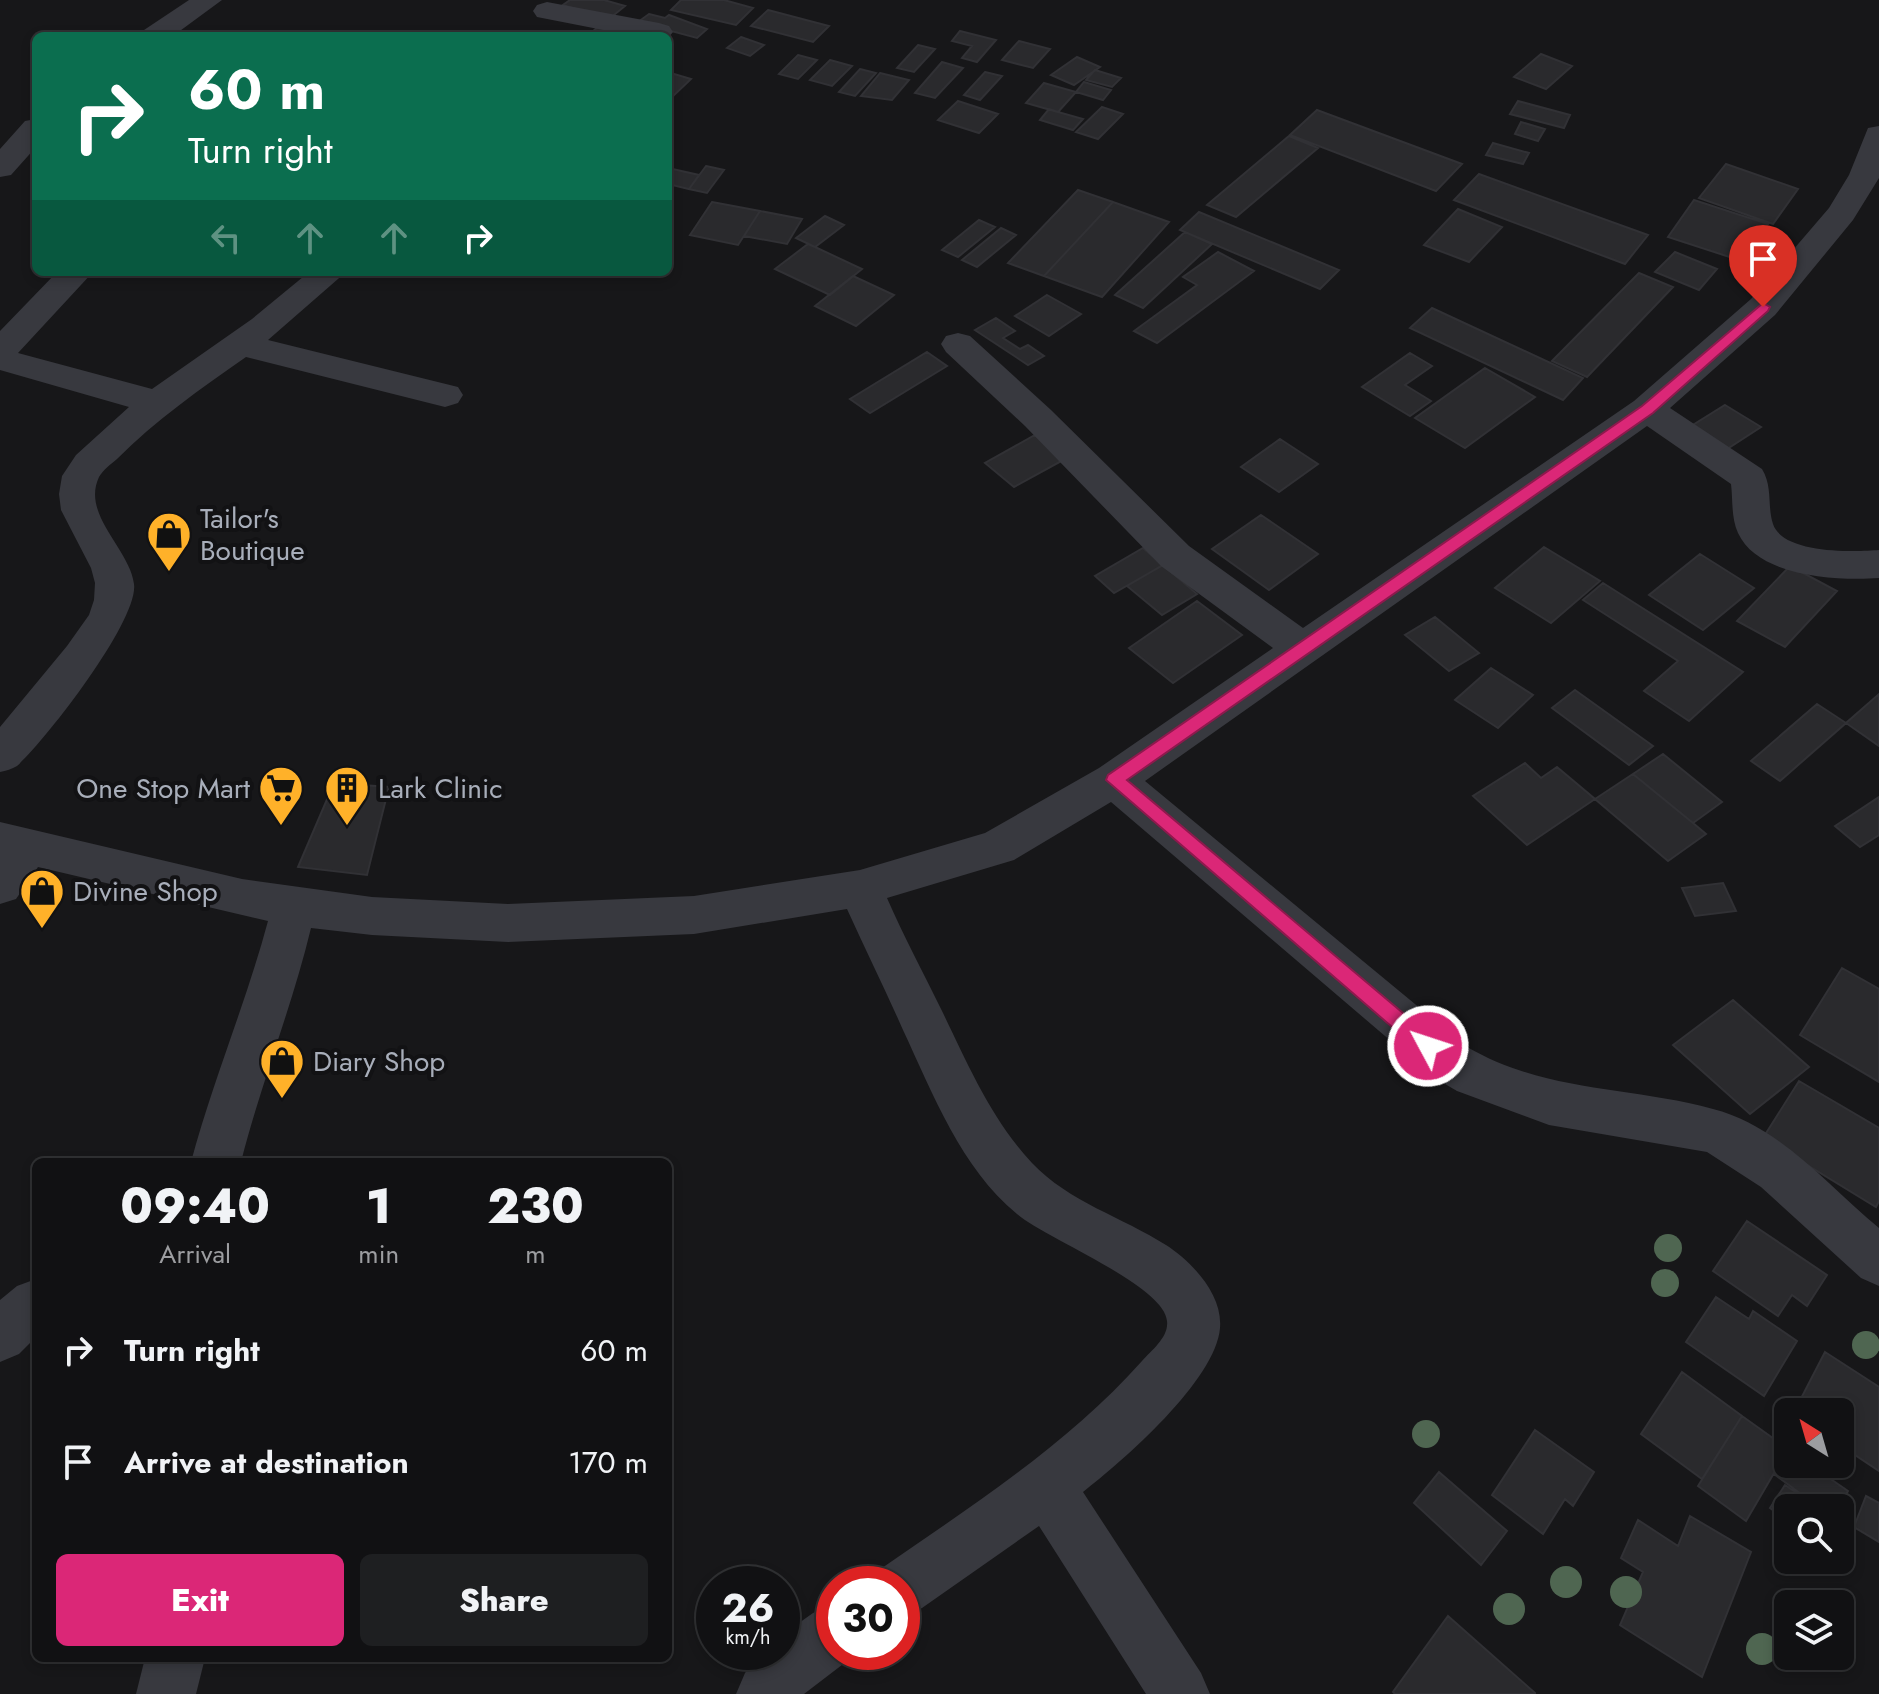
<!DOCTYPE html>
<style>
:root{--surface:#111113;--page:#1e1f21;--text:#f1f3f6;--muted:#9c9da0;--line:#303133;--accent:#db2777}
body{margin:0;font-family:Jost,sans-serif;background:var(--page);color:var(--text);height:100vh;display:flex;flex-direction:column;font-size:30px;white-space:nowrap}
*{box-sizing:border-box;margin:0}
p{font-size:26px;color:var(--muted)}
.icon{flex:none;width:44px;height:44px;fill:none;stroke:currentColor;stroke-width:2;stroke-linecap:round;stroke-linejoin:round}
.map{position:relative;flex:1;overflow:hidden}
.details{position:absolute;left:32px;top:1158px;width:640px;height:504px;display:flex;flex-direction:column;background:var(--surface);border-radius:12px;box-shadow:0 4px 12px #0003,0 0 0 2px var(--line)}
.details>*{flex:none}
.hud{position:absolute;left:32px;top:32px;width:640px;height:244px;border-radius:12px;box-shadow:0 4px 12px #0003,0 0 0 2px var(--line);background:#0b6e4f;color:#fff;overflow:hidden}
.needle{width:52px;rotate:323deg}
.fabs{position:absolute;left:1774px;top:1398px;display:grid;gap:16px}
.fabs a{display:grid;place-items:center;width:80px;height:80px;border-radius:12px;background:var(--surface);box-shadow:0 4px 12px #0003,0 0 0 2px var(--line);font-size:40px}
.speed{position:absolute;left:696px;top:1566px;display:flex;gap:16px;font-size:40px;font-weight:700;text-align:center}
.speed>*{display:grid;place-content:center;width:104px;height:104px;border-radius:50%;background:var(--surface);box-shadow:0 4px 12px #0003,0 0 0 2px var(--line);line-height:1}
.speed small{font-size:20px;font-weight:400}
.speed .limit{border:12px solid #d22;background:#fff;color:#111}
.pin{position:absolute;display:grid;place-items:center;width:68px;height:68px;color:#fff;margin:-82px -34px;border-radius:50% 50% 50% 0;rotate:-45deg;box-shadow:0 0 8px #0007}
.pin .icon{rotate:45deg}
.me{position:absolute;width:88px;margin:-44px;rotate:310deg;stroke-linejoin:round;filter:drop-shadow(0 0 6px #0008)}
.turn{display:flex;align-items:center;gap:28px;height:168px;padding:0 24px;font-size:36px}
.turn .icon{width:104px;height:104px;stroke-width:2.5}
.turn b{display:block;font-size:56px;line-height:68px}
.lanes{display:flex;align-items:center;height:76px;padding:0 24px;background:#0003;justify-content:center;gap:40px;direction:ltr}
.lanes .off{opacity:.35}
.eta{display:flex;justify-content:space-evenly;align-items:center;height:136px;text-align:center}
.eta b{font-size:48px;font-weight:800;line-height:56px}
.action{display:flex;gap:16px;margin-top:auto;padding:16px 24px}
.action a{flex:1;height:92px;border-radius:12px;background:var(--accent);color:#fff;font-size:32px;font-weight:800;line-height:92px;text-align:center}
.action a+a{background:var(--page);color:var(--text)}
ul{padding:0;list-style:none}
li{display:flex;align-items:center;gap:24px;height:112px;padding:0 24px}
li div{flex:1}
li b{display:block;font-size:30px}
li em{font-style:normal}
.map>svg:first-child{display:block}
.building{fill:#2a2a2d;stroke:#313135;stroke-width:2}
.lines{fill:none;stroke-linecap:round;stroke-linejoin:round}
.minor{fill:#38393f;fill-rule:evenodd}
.tree{fill:#4f6651}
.route{fill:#db2777;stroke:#8e194d;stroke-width:2}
.labels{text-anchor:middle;stroke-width:8;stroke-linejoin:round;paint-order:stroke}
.poi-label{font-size:28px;fill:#a8aeba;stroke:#121214;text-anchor:start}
</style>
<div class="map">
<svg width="1879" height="1694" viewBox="0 0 1879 1694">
<rect width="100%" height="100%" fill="#171719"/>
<path class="building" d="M570,0h34l21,6 -16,13 -46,-14z
M681,0h43l29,8 -17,17 -65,-15z
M768,10l61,16 -16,16 -62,-16z
M649,14l16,4 4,-3 38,14 -10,9 -59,-16z
M598,27l31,9h-42z
M960,31l36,9 -19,22 -15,-4 10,-12 -20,-5z
M741,37l23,8 -14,11 -23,-8z
M1019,41l31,8 -17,19 -31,-8z
M918,45l17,4 -21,23 -17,-4z
M1541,54l31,12 -26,23 -32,-12z
M798,55l19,5 -19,19 -19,-5z
M1077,57l23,10 -26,18 -23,-10z
M830,60l22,6 -20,20 -22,-6z
M942,62l21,6 -28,30 -20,-5z
M860,69l16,4 -21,23 -16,-4z
M1095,70l26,8 -9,9 -26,-7z
M985,72l17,4 -22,24 -16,-5z
M880,73l29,7 -17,20 -31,-4z
M674,74l17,5 -23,22v-21z
M1084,82l27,8 -8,10 -27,-8z
M1044,83l32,9 -18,20 -32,-9z
M958,101l40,13 -19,19 -41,-13z
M1518,101l52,14 -6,13 -54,-14z
M1102,107l21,7 -25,25 -22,-7z
M1049,109l9,3 25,7 -10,11 -33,-10z
M1317,110l145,54 -26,27 -146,-56z
M1521,122l24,7 -7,12 -23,-7z
M1289,136l29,12 -82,69 -29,-12z
M1493,143l36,10 -6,11 -37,-9z
M1726,164l72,25 -25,35 -74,-26z
M706,166l18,4 -17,23 -18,-4z
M668,168l31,7 -10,14 -21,-5z
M1479,174l169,61 -23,29 -171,-64z
M1078,190l35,12 -69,74 -36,-13z
M1694,200l74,24 -23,38 -77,-25z
M712,202l48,9 -22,34 -48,-10z
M1113,202l56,20 -67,75 -58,-21z
M1458,209l44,18 -33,35 -45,-17z
M760,211l42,8 -15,25 -43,-8z
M1199,212l140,58 -19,19 -140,-59z
M825,216l19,9 -29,22 -19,-9z
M979,220l16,7 -37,30 -16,-7z
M1001,228l15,7 -39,32 -15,-7z
M1185,232l27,12 -69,64 -28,-13z
M808,244l7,3 47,22 -32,26 -55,-26z
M1218,252l36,19 -97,72 -23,-12 63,-46 -14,-8z
M1675,252l42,17 -18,21 -44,-18z
M1639,273l34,14 -86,90 -35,-16z
M853,276l41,19 -38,31 -41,-20z
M1047,295l34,19 -32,22 -34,-20z
M1432,308l151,70 -20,22 -153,-72z
M996,318l19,13 -12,7 17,11 8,-4 16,11 -16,9 -53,-35z
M927,352l20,14 -77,47 -20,-14z
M1410,353l22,13 -27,19 26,16 -21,15 -48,-29z
M1485,368l50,29 -70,51 -50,-30z
M1725,405l36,22 -37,24 -36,-23z
M1035,435l30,24 -51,28 -29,-24z
M1280,439l38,25 -39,28 -38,-25z
M1261,515l57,39 -49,36 -57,-41z
M1544,547l56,34 -49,42 -56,-35z
M1143,548l20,17 -49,28 -19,-17z
M1700,554l54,34 -51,42 -54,-35z
M1163,565l34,29 -35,21 -35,-29z
M1790,566l47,25 -52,56 -48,-26z
M1603,583l140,89 -54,49 -45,-30 34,-30 -95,-61z
M1197,601l45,34 -69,48 -44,-35z
M1435,617l44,36 -30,18 -44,-36z
M1491,668l42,27 -35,33 -43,-28z
M1575,690l78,56 -24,19 -77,-57z
M1879,694v52l-33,-23z
M1817,704l29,19 -66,58 -29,-20z
M1663,754l59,48 -29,21 -60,-49z
M1525,763l16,15 16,-11 38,32 -68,46 -54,-49z
M1633,774l60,49 13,11 -38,27 -73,-62z
M334,783l55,4 -22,88 -69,-8z
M1879,797v38l-19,12 -25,-21z
M1723,883l13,28 -41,5 -13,-28z
M1842,968l37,21v93l-79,-47z
M1733,1000l76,67 -59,47 -77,-69z
M1799,1081l80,47v73l-3,6 -113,-69z
M1747,1221l80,54 -20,31 -15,-11 -14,21 -65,-45z
M1716,1297l33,22 4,-8 44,30 -33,55 -78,-54z
M1825,1352l54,35v84l-39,-26v-33h-46z
M1682,1372l60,44 -40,63 -61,-45z
M1742,1416l46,33 -42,72 -48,-35z
M1535,1430l59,42 -21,34 -8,-7 -22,35 -51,-39z
M1788,1452v12h21l39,27 -10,17h-18l-46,-34z
M1439,1472l68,59 -26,34 -67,-62z
M1785,1485l34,23h-31v13l-18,-13z
M1866,1496l13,7v39l-25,-15z
M1690,1516l61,36 -49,125 -82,-52 23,-53 -22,-14 17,-38 40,26z
M1448,1616l87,77v1h-140l-2,-2z"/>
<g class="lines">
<path class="minor" d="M189,0h33l-49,36h-33l4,-6z
M547,2l112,21 10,3 4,6 -5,6v-2h-34l-97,-19 -4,-6 4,-6z
M36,119v28l-25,28 -11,2v-28l25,-28z
M1879,126v52l-26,42 -78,95 -105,93 92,61c11,18 5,37 11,55 10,30 81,28 106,26v28c-41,3 -121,-1 -141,-45 -7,-15 -5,-33 -7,-49l-84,-58 -502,355 322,266c80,46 161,39 246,62 67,17 115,77 166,119v58l-18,-8 -100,-91 -54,-35 -158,-27 -92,-34 -24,-14 -322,-275 -97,58 -127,38c17,39 37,76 56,115 25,52 49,107 89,150 37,39 90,54 134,82 25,16 57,49 54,83 -4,52 -97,133 -137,164l118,181 9,21h-64l-107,-168 -117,82 -20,9v-33h-27l7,-16c91,-63 186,-124 260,-207 10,-11 27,-24 25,-40 -3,-36 -121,-82 -150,-107 -56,-46 -84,-120 -114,-184 -18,-41 -38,-81 -56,-121l-153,25 -186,8 -136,-7 -61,-7c-19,79 -50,155 -70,234h-50c22,-82 55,-159 77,-241l-230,-54 -22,32 -16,5v-82l242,57 130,18 136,7 186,-8 166,-26 125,-37 114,-65 174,-120 -112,-82 -136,-140 -79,-74 -5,-8 5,-8 12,-3 12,3 81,74 138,136 114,82 331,-227 117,-102 78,-91 20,-33 19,-47z
M57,272h36l-75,81 134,36 100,-70 57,-47h37l-78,68 190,47 5,8 -5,8 -13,4 -199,-50c-46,32 -90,63 -129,102 -6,5 -14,11 -18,18 -18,38 31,72 35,107 5,36 -88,156 -117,182 -5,3 -11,5 -17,6v-45l67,-81 22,-31 5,-15 1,-17 -4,-15 -30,-58 -2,-16 3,-18 14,-21 53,-48 -129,-37v-39z
M36,1279v58l-17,17 -19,8v-62l17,-14z
M834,1605v47h22l-1,3 -51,39h-68l9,-21 17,-21h20v-17l31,-22z
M145,1658h60l-9,36h-60z"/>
</g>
<g class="tree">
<circle cx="1668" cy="1248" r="14"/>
<circle cx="1665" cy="1283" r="14"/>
<circle cx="1866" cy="1345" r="14"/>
<circle cx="1426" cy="1434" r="14"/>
<circle cx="1566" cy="1582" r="16"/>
<circle cx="1626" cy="1592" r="16"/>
<circle cx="1509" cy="1609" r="16"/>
<circle cx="1762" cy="1649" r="16"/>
</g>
<path class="route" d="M1763,303l7,4 -2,4 -115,102 -526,367 308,260 3,6 -3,6 -7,3 -7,-3 -315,-272 2,-5 534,-369z"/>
<defs>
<g id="shop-pin" transform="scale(2.3)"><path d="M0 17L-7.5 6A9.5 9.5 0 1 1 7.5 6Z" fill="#ffb129" stroke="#121214"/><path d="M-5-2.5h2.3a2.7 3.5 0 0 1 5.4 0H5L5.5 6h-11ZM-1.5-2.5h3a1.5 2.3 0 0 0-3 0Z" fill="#111"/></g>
<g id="supermarket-pin" transform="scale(2.3)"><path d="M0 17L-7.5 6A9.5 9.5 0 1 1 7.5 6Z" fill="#ffb129" stroke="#121214"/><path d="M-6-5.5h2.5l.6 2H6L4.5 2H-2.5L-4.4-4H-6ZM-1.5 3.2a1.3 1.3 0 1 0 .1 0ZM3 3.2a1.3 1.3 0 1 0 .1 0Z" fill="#111"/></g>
<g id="building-pin" transform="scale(2.3)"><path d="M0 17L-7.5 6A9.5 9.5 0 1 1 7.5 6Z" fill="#ffb129" stroke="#121214"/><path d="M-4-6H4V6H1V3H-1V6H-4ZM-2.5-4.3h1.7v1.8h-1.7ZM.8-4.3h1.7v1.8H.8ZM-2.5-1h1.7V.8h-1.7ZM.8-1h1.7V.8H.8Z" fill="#111"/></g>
</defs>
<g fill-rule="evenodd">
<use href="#shop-pin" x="169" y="534"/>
<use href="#supermarket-pin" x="281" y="788"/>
<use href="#building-pin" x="347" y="788"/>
<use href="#shop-pin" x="42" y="891"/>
<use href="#shop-pin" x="282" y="1061"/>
</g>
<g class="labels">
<g class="poi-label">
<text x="200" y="528">Tailor's<tspan x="200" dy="32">Boutique</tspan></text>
<text x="250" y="798" text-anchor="end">One Stop Mart</text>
<text x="378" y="798">Lark Clinic</text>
<text x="73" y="901">Divine Shop</text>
<text x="313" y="1071">Diary Shop</text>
</g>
</g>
</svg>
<div class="fabs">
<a><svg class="needle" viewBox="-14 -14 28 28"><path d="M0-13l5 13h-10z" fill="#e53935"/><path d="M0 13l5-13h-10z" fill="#9c9da0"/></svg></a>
<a><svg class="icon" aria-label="search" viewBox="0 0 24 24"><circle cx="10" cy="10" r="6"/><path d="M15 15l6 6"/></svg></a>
<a><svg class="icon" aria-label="layers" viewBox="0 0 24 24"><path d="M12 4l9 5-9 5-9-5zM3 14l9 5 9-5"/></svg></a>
</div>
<div class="speed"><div>26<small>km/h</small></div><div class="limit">30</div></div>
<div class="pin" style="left:1763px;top:307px;background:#d93025"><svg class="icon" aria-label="arrive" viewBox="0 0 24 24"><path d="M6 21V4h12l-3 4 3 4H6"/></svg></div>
<svg class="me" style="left:1428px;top:1046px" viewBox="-20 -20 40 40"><circle r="17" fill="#db2777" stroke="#fff" stroke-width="3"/><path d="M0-11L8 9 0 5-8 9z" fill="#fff"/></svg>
<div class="hud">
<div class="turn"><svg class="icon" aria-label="right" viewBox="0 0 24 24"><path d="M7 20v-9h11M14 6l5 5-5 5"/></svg><div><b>60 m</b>Turn right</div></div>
<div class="lanes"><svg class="icon off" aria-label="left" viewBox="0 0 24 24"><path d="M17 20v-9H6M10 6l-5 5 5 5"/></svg><svg class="icon off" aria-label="ahead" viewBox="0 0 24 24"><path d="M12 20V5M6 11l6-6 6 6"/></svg><svg class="icon off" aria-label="ahead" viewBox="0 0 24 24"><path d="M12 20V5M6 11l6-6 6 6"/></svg><svg class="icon" aria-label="right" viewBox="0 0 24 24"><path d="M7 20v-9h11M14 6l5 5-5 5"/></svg></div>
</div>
<section class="details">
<div class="eta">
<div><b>09:40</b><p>Arrival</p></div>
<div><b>1</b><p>min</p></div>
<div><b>230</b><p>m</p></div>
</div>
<ul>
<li><svg class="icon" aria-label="right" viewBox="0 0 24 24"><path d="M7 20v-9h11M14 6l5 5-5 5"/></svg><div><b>Turn right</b></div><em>60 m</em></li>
<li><svg class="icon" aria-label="arrive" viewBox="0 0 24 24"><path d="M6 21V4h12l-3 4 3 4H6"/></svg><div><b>Arrive at destination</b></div><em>170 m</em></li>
</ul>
<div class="action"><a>Exit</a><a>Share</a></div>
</section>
</div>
